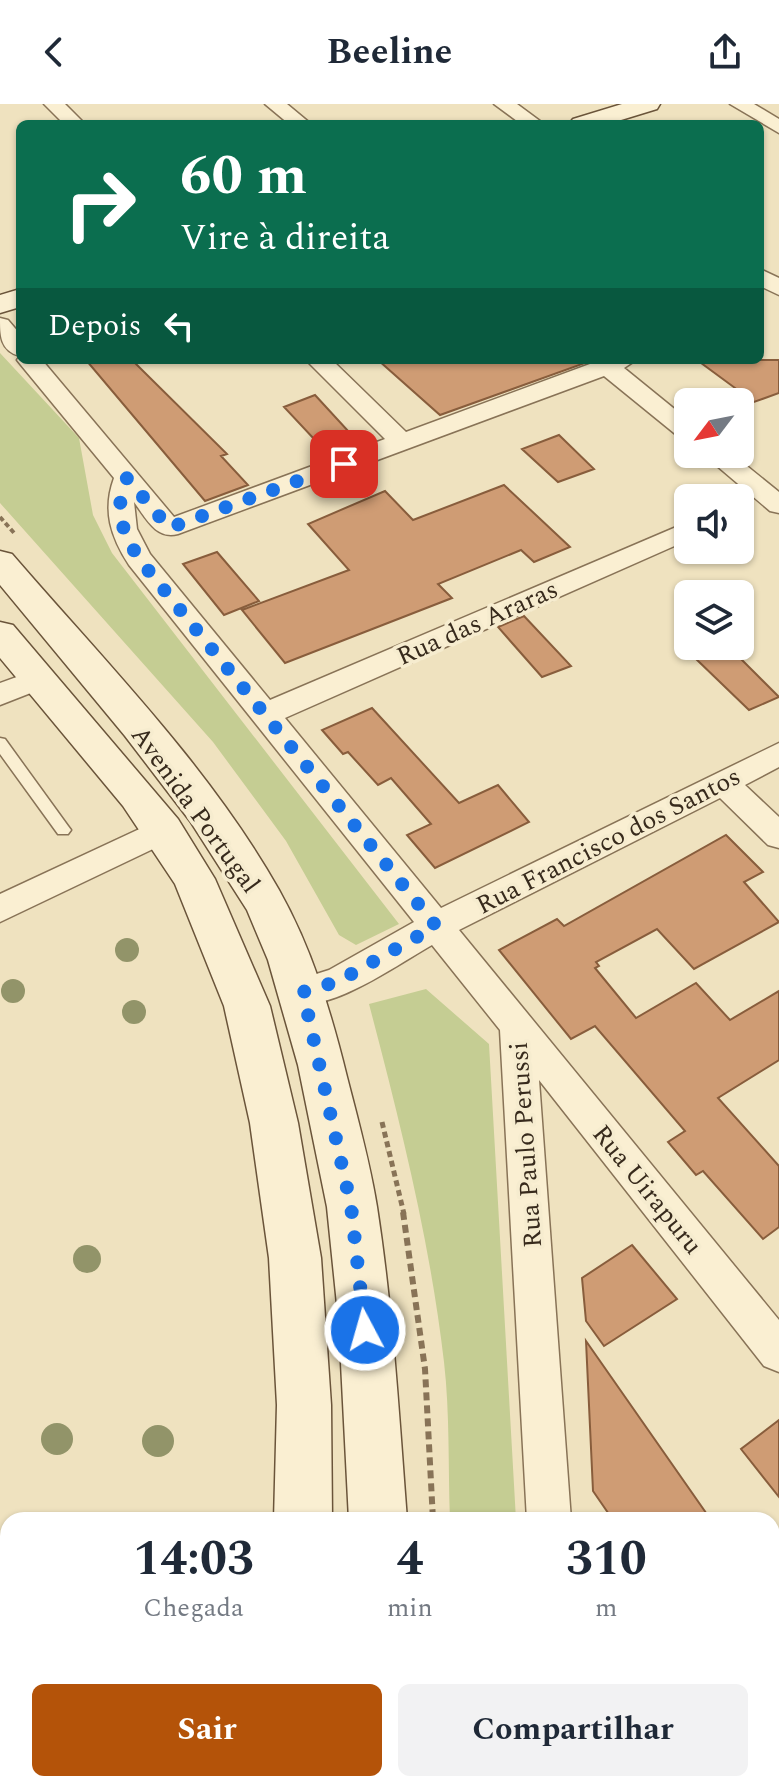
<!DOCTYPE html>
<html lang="pt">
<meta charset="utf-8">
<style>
:root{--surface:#fff;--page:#f2f2f3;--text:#1f2937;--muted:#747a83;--accent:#b45309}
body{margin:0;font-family:Spectral,serif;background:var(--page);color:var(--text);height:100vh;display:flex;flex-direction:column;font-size:30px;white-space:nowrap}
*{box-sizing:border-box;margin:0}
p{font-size:26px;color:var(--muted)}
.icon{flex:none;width:44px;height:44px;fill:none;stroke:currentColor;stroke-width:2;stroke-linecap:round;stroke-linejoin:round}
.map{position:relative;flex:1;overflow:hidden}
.panel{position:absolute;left:0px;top:1408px;width:780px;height:280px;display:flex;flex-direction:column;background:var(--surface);border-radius:24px 24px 0 0;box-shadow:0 2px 6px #0004}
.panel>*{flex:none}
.top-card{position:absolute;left:16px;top:16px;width:748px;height:244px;border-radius:12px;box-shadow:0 2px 6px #0004;background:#0b6e4f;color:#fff;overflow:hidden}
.needle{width:52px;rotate:238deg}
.buttons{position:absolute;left:674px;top:284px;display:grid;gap:16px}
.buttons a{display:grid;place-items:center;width:80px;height:80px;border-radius:12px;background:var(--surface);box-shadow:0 2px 6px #0004;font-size:40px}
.pin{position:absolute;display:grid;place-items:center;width:68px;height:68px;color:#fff;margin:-34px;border-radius:16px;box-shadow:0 4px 12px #0006}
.me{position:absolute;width:88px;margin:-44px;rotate:354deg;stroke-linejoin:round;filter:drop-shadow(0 0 6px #0008)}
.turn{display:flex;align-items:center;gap:28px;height:168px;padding:0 32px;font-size:36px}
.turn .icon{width:104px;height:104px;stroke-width:2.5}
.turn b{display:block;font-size:56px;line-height:68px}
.then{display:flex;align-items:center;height:76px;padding:0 32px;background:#0003;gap:16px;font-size:30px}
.eta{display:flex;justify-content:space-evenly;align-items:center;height:136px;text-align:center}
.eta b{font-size:48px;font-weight:700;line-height:56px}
.cta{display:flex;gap:16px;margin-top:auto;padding:16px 32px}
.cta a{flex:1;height:92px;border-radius:12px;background:var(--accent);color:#fff;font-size:32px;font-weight:700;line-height:92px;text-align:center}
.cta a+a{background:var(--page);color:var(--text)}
header{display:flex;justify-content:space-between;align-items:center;height:104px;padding:0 32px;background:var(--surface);font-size:36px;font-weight:700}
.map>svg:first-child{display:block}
.green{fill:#c5cd93}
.building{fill:#cf9c74;stroke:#885d3c;stroke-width:2}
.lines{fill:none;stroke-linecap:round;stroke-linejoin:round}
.lane-casing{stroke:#887357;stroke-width:3}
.street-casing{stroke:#887357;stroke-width:3}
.secondary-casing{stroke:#6a543a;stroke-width:3}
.path-far2{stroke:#887357;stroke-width:4;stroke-dasharray:5 3;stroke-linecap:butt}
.path-far1{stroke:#887357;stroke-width:5;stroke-dasharray:6 4;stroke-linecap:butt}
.path{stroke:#887357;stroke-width:6;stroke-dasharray:8 5;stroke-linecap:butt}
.lane{fill:#faefd2;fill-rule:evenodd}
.street{fill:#faefd2;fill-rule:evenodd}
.secondary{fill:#faefd2;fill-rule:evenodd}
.tree{fill:#929469}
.route{stroke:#1a73e8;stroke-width:14;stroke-dasharray:0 25.2}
.labels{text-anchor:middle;stroke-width:7;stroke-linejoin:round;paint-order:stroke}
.street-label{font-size:26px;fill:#372a1c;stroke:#f6eccf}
</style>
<header><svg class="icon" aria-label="back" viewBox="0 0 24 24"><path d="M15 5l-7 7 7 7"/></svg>Beeline<svg class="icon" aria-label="share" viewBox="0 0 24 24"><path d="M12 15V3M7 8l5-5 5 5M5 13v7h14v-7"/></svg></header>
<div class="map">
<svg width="779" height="1688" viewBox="0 0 779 1688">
<rect width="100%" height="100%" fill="#efe2bf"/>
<path class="green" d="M0,249l79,85 14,77 19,38 287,371 -43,21 -17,-10 -53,-94 -73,-99 -213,-239z
M426,885l63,55 27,476h-66c-2,-52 0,-106 -6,-158 -14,-121 -44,-240 -75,-358z"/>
<path class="building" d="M86,256h46l95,94 -6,2 27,29 -43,16z
M378,256h206l1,3 -145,52z
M697,256h82v33l-25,9z
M315,291l46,50 -31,11 -46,-49z
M559,331l35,34 -36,13 -36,-33z
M504,381l66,62 -36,15 -13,-12 -83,34 14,14 -167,65 -43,-53 107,-40 -41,-46 77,-33 28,29z
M217,448l42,49 -35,14 -41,-51z
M524,512l47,50 -29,11 -44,-50z
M720,542h8l51,51 -30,13 -55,-53z
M372,604l87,95 39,-18 31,37 -94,46 -28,-33 24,-11 -40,-46 -13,7 -30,-33 -5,2 -21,-24z
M726,731l37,37 -19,10 35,40 -85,47 -37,-40 -61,33 3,4 -4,2 41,50 60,-35 34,37 49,-29v69l-61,38 61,68v61l-16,12 -60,-68 -7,4 -28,-33 17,-11 -90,-105 -24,13 -72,-89 58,-31 7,7z
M632,1141l45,54 -73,47 -18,-25 -4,-43z
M586,1237l125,179h-98l-20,-29z
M779,1316v77l-38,-48z"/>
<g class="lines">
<g class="lane-casing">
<path id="lane" d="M0,634l5,1 63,87 3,4 -3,4h-10l-58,-80z"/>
</g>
<g class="street-casing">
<path id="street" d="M44,0h21l20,20h-21z
M265,0h22l24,20h-22z
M494,0h23l27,20h-23z
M730,0h24l25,15v14z
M760,165l19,9v17l-19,-9z
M0,214l8,2 12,14v26h22l132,157 211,-78 -79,-79h26l74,72 184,-68 -3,-4h49l-12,8 64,52v19l-9,-2 -75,-61 -426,158c-22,6 -32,-16 -44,-32l3,27 13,25 120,146 418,-178v18l-403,178 156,190 338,-165v24l-34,18 34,32v31l-11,-3 -48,-47 -261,132 320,390v52l-15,-6 -225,-286 32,440h-44l-27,-490 -68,-85c-34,19 -104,70 -141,57l-5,-10 5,-10 38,-12 85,-48 -285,-357c-18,-28 -27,-54 -15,-87l-93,-113 -4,-5 3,-4c-20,-5 -20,-21 -20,-38z
M703,350h29l47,38v21l-9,-2z
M36,566l10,3 5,7 -5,7 -46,18v-22z
M163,714l11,3 5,9 -5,9 -174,83v-28z
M542,1680h48v8h-48z"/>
</g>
<g class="secondary-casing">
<path id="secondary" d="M622,0h38l-3,5 -49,15h-39l4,-5z
M20,185v18l-20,6v-18z
M0,447l12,3c93,108 197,212 267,336 33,59 52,122 68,187 11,43 23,86 30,130 16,103 22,209 30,313h-58l-10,-196 -12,-117 -29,-142 -30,-105 -21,-50 -57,-89 -65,-85 -125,-151z
M0,518l13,3 165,194 37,60 55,127 28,117 23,135 10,147 1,115h-58l3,-115 -8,-147 -19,-135 -26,-117 -49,-122 -52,-78 -123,-148z
M268,1680h64v8h-64z
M348,1680h64v8h-64z"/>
</g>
<path class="path-far2" d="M0,413l15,17"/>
<path class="path-far1" d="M382,1018l22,92"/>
<path class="path" d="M403,1108l22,157 8,151
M437,1680v8"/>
<use href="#lane" class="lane"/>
<use href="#street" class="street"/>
<use href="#secondary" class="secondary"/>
</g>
<g class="tree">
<circle cx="127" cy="846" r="12"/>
<circle cx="13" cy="887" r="12"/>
<circle cx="134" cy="908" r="12"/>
<circle cx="87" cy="1155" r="14"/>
<circle cx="57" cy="1335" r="16"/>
<circle cx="158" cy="1337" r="16"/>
</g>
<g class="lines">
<path class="route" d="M344,360l-175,64 -42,-50c-14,33 -5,52 12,81l297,367 -97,55 -36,11 48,214 14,124"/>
</g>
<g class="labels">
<g class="street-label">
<text transform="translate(477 518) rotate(-24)" y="9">Rua das Araras</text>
<text transform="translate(196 705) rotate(54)" y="9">Avenida Portugal</text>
<text transform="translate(608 736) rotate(-27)" y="9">Rua Francisco dos Santos</text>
<text transform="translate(525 1041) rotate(-94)" y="9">Rua Paulo Perussi</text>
<text transform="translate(648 1085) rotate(51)" y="9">Rua Uirapuru</text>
</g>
</g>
</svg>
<div class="buttons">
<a><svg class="needle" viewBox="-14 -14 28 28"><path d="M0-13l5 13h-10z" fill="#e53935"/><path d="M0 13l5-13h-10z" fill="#747a83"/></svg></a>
<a><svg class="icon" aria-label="sound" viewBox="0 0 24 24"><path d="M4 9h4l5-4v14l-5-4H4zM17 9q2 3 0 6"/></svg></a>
<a><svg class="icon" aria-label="layers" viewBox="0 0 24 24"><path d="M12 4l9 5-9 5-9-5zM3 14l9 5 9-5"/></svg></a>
</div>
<div class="pin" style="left:344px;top:360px;background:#d93025"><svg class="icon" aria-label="arrive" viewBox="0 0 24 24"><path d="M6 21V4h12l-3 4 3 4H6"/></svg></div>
<svg class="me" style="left:365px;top:1226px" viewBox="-20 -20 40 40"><circle r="17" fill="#1a73e8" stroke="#fff" stroke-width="3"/><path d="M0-11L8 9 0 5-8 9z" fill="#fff"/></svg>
<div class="top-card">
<div class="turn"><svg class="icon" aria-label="right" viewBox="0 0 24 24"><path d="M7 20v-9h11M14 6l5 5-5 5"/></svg><div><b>60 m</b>Vire à direita</div></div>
<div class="then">Depois<svg class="icon" aria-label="left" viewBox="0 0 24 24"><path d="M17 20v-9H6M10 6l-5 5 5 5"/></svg></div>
</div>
<section class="panel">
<div class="eta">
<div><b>14:03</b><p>Chegada</p></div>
<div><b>4</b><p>min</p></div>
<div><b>310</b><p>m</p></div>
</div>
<div class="cta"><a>Sair</a><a>Compartilhar</a></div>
</section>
</div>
